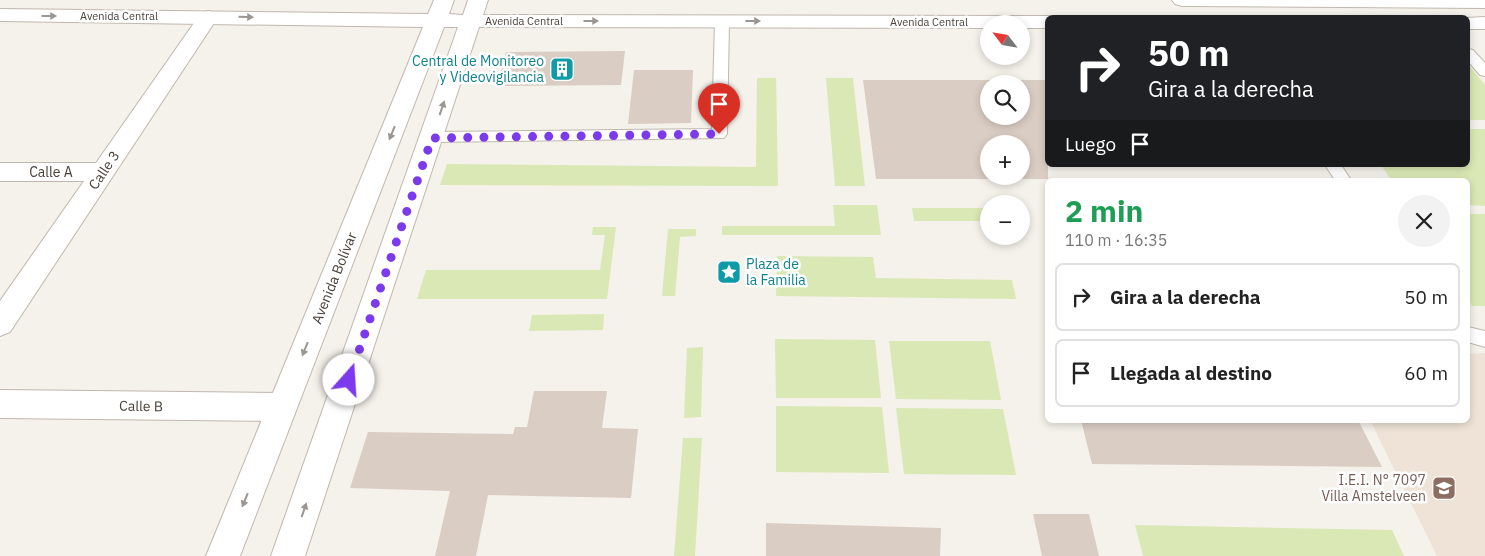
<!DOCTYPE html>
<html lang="es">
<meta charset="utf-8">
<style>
:root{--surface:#fff;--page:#f2f2f2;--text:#222;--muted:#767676;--line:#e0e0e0}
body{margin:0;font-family:"IBM Plex Sans",sans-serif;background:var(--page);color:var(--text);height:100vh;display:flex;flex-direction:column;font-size:19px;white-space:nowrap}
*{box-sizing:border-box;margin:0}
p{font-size:16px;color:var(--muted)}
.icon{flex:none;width:28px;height:28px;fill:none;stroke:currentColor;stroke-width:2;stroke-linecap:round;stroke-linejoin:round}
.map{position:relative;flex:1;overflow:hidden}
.details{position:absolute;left:1045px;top:178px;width:425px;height:245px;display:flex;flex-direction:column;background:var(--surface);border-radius:8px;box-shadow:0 2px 8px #0003}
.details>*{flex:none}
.top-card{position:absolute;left:1045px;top:15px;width:425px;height:152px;border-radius:8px;box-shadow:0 2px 8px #0003;background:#202124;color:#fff;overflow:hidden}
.needle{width:32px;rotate:301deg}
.controls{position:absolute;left:980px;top:15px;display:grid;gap:10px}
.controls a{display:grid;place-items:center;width:50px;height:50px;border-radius:50%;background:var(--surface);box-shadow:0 2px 8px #0003;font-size:25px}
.pin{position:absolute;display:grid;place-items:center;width:42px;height:42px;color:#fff;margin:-51px -21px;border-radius:50% 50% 50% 0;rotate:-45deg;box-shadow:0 0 5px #0007}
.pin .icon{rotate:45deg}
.me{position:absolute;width:55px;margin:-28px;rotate:19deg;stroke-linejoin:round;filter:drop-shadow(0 0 4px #0008)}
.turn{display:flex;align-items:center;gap:18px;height:105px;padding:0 20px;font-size:22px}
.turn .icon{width:65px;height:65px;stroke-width:2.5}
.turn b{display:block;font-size:35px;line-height:42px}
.then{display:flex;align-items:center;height:48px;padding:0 20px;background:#0003;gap:10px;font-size:19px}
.round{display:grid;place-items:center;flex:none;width:52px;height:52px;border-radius:26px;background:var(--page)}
.head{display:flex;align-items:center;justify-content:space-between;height:85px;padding:0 20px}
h1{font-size:30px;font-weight:700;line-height:38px;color:#1e9e55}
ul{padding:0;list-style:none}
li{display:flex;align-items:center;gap:15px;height:68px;margin:0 10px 8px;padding:0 10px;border:2px solid var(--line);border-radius:8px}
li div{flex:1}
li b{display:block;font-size:19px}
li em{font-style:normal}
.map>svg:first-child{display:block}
.education{fill:#eee3d6}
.green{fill:#dae8b5}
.building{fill:#dacdc4;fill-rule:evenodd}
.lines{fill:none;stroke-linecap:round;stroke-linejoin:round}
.service-casing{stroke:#c1b7ae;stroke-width:2}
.minor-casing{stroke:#c1b7ae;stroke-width:2}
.tertiary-casing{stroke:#c1b7ae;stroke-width:2}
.service{fill:#fff;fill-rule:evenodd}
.minor{fill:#fff;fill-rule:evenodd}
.tertiary{fill:#fff;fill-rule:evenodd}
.oneway{fill:#9b9692}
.route{stroke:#7c3aed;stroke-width:9;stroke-dasharray:0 16.2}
.labels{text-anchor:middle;stroke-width:5;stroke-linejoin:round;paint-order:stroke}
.far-street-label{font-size:11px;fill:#4a4039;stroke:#fff}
.culture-label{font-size:14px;fill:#0d838f;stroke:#fff;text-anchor:end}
.street-label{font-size:14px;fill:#4a4039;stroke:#fff}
.education-label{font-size:14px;fill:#785e54;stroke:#fff;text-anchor:end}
</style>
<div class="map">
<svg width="1485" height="556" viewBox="0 0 1485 556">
<rect width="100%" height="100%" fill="#f5f1eb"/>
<path class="education" d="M1485,353v203h-48l-67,-136h98v-66z"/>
<path class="green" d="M1468,64l17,21v35h-17z
M757,78h19l2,108 -338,-1 7,-21 309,3z
M853,78l12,108h-30l-9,-108z
M1468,129h17v77l-17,-1v-25h-77l-10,-15h87z
M833,205h44l4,30h-159v-9h113z
M912,208h77v13h-75z
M1468,214h17v92h-13l-4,-8z
M593,227h23l-9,72h-190l9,-29h174l5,-35h-13z
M668,229h28v7l-16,1 -5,59h-13z
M777,256l96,1 3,21 136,2 4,19 -240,-3z
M604,314l-1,16 -74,1 3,-16z
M775,339l100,1 6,58h-105z
M889,341h101l11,59 -105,-1z
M703,347l-2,70 -17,1 3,-70z
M776,406l106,1 7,66 -113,-1z
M896,408l107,1 13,66 -112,-1z
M683,438h19l-7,118h-21z
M1135,525l257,5 12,26h-261z"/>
<path class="building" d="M625,51l-4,34 -124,1 9,-34z
M634,70h59l-2,53 -63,1z
M863,80h185v99h-172zM989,84h32v32h-32zM989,144h32v32h-32z
M534,391h73l-5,37 36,1 -7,69 -143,-3 -12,61h-41l15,-65 -100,-3 18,-56 145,2 2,-7h12z
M1081,420h277l24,47 -290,-3z
M1033,514h56l10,42h-57z
M766,523l175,5 -1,28h-174z"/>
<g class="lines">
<g class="service-casing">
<path id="service" d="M722,17l7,4 -2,113 -3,4 -292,4 -5,-1 -3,-4 3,-4 5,-1 280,-3 3,-108z
M1468,49l5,1 12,13v13l-5,-1 -12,-14z
M1325,165h16l10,15h-16z
M1468,327l17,4v16l-17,-5z"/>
</g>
<g class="minor-casing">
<path id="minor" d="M208,11l7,2 3,4 -208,315 -10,4v-35l84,-120h-84v-18h96l105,-150z
M0,390l282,3 11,4 4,10 -4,10 -11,4 -282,-3z"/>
</g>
<g class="tertiary-casing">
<path id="tertiary" d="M434,0h20l-5,14 14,1 5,-15h20l-5,15 565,1 7,2h-7v10h-27v-4h-32v4l-510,-1 -174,529h-34l187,-529h-14l-204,529h-34l217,-529 -423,-6v-12l428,5z
M1172,0h313v8l-303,-2 -7,-2z
M1485,17v12h-17v-11h-3z"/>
</g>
<use href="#service" class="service"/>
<use href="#minor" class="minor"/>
<use href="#tertiary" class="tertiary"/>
</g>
<defs><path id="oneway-solid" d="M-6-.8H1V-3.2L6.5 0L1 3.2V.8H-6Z" transform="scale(1.25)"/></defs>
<g class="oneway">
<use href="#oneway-solid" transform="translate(49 16)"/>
<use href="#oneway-solid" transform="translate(246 17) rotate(1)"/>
<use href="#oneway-solid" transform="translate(591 21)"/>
<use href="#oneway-solid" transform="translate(753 21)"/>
<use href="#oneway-solid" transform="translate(442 108) rotate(-71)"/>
<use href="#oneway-solid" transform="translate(392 133) rotate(112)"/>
<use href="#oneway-solid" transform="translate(305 349) rotate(112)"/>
<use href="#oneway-solid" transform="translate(245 500) rotate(112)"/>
<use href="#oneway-solid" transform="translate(304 510) rotate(-71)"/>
</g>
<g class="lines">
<path class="route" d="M349,380l83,-242 287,-4"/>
</g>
<defs>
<g id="building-square" transform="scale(1.25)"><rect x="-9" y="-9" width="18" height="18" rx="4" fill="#0f9aa8" stroke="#fff"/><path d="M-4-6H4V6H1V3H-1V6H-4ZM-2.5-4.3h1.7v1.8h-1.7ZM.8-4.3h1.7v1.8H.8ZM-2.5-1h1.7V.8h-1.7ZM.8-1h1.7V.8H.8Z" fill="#fff"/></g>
<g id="sight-square" transform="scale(1.25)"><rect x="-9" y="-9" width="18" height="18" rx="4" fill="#0f9aa8" stroke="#fff"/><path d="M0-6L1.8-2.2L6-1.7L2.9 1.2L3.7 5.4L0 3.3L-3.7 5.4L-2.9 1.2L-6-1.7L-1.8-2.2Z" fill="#fff"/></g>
<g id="school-square" transform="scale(1.25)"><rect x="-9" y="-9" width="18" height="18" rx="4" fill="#8d6e63" stroke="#fff"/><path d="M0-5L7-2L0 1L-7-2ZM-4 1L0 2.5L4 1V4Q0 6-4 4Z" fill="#fff"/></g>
</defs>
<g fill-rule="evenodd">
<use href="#building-square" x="562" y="69"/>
<use href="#sight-square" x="729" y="272"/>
<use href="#school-square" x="1444" y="488"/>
</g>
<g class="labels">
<g class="far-street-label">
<text x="119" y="20">Avenida Central</text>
<text x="524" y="25">Avenida Central</text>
<text x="929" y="26">Avenida Central</text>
</g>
<g class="culture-label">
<text x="544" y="66">Central de Monitoreo<tspan x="544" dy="16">y Videovigilancia</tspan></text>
<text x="746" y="269" text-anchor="start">Plaza de<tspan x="746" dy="16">la Familia</tspan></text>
</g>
<g class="street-label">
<text transform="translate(104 170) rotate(-56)" y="5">Calle 3</text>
<text x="51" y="177">Calle A</text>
<text transform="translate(334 278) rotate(-68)" y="5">Avenida Bolívar</text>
<text transform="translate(141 406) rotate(1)" y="5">Calle B</text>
</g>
<g class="education-label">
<text x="1426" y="485">I.E.I. N° 7097<tspan x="1426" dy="16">Villa Amstelveen</tspan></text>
</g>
</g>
</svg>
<div class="controls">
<a><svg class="needle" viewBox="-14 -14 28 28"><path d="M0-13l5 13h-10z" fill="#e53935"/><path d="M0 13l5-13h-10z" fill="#767676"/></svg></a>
<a><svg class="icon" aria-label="search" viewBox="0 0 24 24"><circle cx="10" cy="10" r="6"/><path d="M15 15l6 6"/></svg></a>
<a>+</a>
<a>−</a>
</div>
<div class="pin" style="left:719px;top:134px;background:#d93025"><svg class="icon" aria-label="arrive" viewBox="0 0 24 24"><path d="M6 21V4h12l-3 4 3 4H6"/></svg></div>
<svg class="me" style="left:349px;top:380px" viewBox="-20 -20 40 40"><circle r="19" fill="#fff"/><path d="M0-13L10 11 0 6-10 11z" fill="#7c3aed"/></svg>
<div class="top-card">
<div class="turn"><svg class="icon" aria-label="right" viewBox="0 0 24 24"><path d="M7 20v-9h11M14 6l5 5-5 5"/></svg><div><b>50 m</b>Gira a la derecha</div></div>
<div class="then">Luego<svg class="icon" aria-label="arrive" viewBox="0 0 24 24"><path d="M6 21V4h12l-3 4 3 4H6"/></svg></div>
</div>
<section class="details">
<div class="head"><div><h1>2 min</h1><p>110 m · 16:35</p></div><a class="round"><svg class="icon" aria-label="close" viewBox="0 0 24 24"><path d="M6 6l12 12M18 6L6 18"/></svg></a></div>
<ul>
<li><svg class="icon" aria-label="right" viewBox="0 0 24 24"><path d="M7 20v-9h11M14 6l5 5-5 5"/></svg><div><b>Gira a la derecha</b></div><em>50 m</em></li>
<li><svg class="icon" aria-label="arrive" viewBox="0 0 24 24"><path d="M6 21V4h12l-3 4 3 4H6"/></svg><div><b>Llegada al destino</b></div><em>60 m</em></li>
</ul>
</section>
</div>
